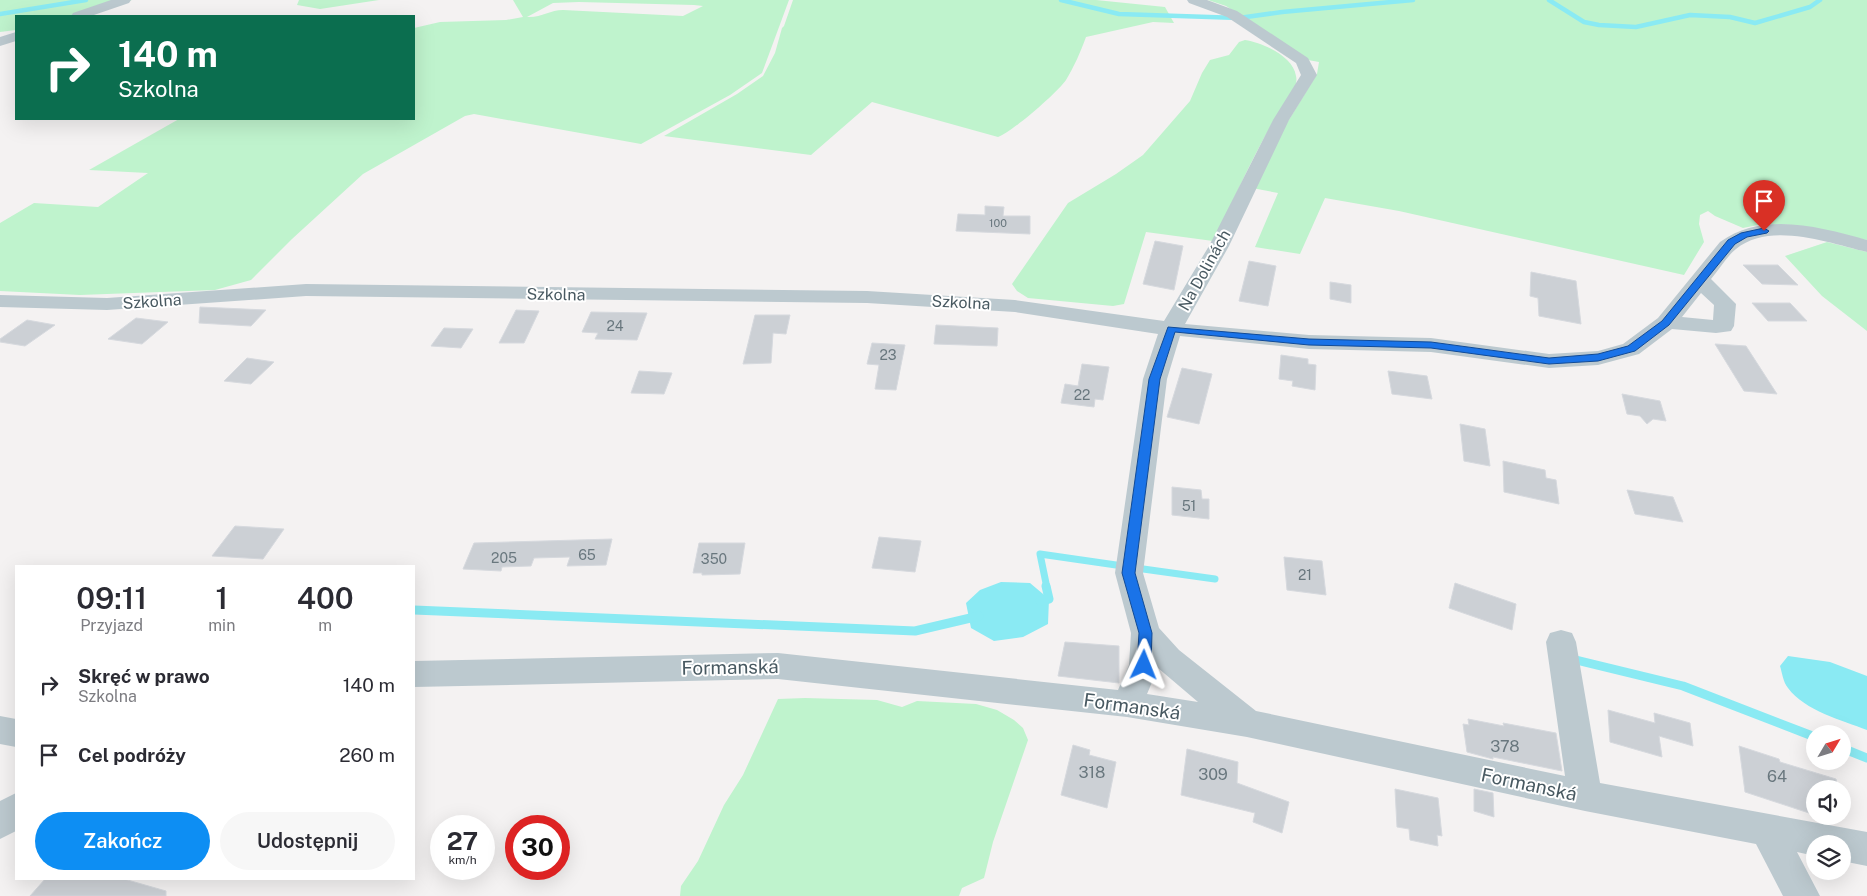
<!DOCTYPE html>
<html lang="pl">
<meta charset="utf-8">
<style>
:root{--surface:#fff;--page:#f7f7f7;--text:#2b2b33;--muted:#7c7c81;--accent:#0d8ef3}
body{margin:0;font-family:"Public Sans",sans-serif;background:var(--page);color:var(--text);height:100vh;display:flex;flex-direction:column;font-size:19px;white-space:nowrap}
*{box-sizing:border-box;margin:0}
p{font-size:16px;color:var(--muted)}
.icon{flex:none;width:28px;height:28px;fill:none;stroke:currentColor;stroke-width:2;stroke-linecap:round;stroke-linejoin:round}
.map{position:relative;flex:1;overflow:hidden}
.sheet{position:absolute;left:15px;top:565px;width:400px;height:315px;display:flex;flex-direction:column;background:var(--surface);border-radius:0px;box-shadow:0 5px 20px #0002}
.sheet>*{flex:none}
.guide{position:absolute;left:15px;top:15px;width:400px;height:105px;border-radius:0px;box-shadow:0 5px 20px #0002;background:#0b6e4f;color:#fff;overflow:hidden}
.needle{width:32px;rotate:52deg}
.fabs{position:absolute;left:1806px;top:725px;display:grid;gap:10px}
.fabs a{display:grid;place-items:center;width:45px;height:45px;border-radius:50%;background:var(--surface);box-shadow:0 5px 20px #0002;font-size:25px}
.speed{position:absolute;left:430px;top:815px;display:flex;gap:10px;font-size:25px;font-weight:700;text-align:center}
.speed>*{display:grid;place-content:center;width:65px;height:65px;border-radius:50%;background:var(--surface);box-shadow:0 5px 20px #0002;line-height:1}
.speed small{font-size:12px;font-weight:400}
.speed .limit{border:8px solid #d22;background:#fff;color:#111}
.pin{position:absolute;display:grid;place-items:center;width:42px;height:42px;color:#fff;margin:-51px -21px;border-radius:50% 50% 50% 0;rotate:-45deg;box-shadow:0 0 5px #0007}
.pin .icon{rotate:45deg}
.me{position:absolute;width:55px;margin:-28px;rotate:2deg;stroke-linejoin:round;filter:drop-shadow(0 0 4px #0008)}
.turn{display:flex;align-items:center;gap:18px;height:105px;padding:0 20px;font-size:22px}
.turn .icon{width:65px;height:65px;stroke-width:2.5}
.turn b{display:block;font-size:35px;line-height:42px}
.eta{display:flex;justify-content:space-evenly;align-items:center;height:85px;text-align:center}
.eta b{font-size:30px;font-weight:600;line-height:35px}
.action{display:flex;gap:10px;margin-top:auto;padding:10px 20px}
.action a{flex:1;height:58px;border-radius:30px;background:var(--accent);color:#fff;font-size:20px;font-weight:600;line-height:58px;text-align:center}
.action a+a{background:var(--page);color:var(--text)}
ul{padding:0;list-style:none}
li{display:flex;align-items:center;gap:15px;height:70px;padding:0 20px}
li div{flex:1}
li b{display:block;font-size:19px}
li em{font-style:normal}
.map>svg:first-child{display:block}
.green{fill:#bff3cd;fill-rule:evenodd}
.water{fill:#8aeaf3}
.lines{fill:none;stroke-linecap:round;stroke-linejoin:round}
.stream-far2{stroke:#8aeaf3;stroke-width:4.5}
.stream-far1{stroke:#8aeaf3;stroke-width:7}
.stream{stroke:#8aeaf3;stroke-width:9}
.building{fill:#ccd0d5;stroke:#d6d9de}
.minor{fill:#bcc9cf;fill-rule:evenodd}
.route{fill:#1a73e8;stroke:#114b97}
.labels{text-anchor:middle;stroke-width:4;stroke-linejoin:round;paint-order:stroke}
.far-number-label{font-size:11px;fill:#69777e}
.number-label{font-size:14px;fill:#69777e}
.street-label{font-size:16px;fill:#485961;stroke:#fff}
.near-number-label{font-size:16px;fill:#69777e}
.near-street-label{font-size:19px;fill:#485961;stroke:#fff}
</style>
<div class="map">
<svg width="1867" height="896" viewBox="0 0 1867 896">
<rect width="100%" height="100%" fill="#f4f2f2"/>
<path class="green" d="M0,0h132l-43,16h-73v14l-16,2z
M299,0h80l-59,9 -23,-4z
M513,0h276l-27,73 -32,22 -89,49 -167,-30 -9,2 -102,58 -71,65 -41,41 -36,10 -135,5 -80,-4v-68l34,-20 64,4 50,-34 -59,-3 90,-51h235v-91l26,-6 66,-2 17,-3zM579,2l115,3 9,1 -20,10 -120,-6c-13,0 -22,8 -36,7l26,-14z
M793,0h303l69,7 9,16 -21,-1 -67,15c-5,14 -12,30 -20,43 -8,12 -55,53 -68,57l-126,-35 -61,53 -147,-19 73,-42 26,-18 12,-23 7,-25 2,-2z
M1208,0h659v240l-73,-15 -31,-1 -20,4 -28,-12 -7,-5 -8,4 -1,9 5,18 -20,33 -285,-64 -74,-13 -25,56 -45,-7 23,-54 -26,-5 19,-39 46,-75 2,-12 -11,-2 -82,-54z
M1245,40c18,3 48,16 51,36 3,12 -11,28 -18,38 -25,40 -43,84 -65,127l-67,-9 -22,72 -11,2 -85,-8 -11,-7 -5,-7 56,-81 48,-29 27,-19 47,-54 12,-28 8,-13 19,-5 10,-13z
M1827,242l40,10v79l-45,-35 -37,-40z
M805,698l72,2 25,7 15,-6 59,3 21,6 17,10 9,8 5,12 -35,102 -9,36 -22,10 -3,8h-279l1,-10 17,-25 26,-56 19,-30 35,-76z"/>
<path class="water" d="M1001,582l29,1 19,16 -1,25 -25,13 -29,4 -23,-13 -5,-25 14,-13z
M1788,656l42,6 37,14v54c-25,-10 -62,-19 -79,-42 -5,-6 -6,-16 -8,-22z"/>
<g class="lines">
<path class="stream-far2" d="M1061,0l58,14 120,4 43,-6 131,-12
M1549,0l35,22 15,3 37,2 54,-12 40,2 25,6 55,-16 10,-7
M0,14l86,-14"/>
<path class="stream-far1" d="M1136,568l79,11
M1047,588l-7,-34 83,12"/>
<path class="stream" d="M1040,601l9,-2 -3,-13
M414,610l501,21 64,-15
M1576,660l107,26 132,51
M1842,748l25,10"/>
</g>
<path class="building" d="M985,206l19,1 -1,9h27v18l-74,-3 2,-17 27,1z
M1155,241l28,5 -9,44 -31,-6z
M1249,261l27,5 -8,40 -29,-5z
M1743,265h35l20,20 -36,-1z
M1531,272l45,9 5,43 -42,-8 -1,-18 -8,-2z
M1330,282l21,3v18l-21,-4z
M1752,303h38l17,18h-39z
M200,307l66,3 -15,16 -52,-3z
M516,310l23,1 -15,32h-25z
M591,312l56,1 -10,27 -42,-1 3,-6 -16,-1z
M755,315h35l-4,19 -13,-1 -2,30 -28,1z
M136,318l32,4 -26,22 -34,-5z
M27,320l28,5 -30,21 -25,-4v-3z
M936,325l62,3 -1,18 -63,-2z
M444,328l29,1 -12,19 -30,-2z
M872,343l33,2 -9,45 -21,-1 4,-24 -12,-1z
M1715,344l31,2 31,48 -33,-3z
M1281,355l27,4v5l8,1 -1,25 -23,-4 1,-5 -14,-2z
M247,358l27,4 -23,22 -27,-3z
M1082,364l27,3 -6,33 -8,-1 -1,8 -33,-4 4,-19 13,2z
M1182,368l30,6 -13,50 -32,-7z
M639,371l33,2 -8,21 -33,-1z
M1388,371l39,5 5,23 -40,-5z
M1622,394l38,7 6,20 -13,-2 -6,5 -7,-8 -13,-2z
M1460,424l25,5 5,37 -26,-5z
M1503,461l42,9 1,8 10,2 3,24 -55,-12z
M1172,487l29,3 1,9h7v20l-37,-4z
M1627,490l46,7 10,25 -48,-8z
M235,526l49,3 -21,30 -51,-3z
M879,537l42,4 -6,31 -43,-4z
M612,539l-6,26 -39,1 3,-9 -36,1 -3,8 -29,1 -1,4 -38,-2 11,-26z
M699,543h46l-5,31 -38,1v-2h-9z
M1284,557l38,4 4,34 -39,-5z
M1455,583l61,21 -4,26 -63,-22z
M1065,642l54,4v37l-61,-7z
M1608,710l47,13 -1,-10 36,10 3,23 -34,-10 3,21 -52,-15z
M1468,719l36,7 -1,-3 53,10 6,38 -69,-14v2l-26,-7 -4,-28 6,1z
M1073,745l17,5 -1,5 27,7 -9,46 -46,-13z
M1739,746l40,13 1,3 56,17 2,10h-23v26l-70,-23z
M1187,749l51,13 -1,21 52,19 -7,31 -29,-11 2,-9 -74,-18z
M1395,789l43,9 4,38 -5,-1 1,11 -28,-6 -1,-11 -12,-2z
M1474,789l19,4 1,24 -20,-6z
M45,879h79l42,12v5h-136z"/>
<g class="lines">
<path class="minor" d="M111,0h20l-2,3 -38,13h-20l2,-3z
M1187,0h20l30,11 71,47 9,17 -28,45 -60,126 -44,78 124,11 122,3 118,16 49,-3 25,-7 35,-26 62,-76c44,-31 99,-15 147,-2v12c-38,-9 -97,-31 -131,-3 -10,8 -17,21 -25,30l25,25 -2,22 -3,5 -15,2 -44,-4 -33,25 -41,11 -49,3 -118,-16 -122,-3 -129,-13 -13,43 -24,194 16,55 20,22 77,61 309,65 -19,-134 4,-9 11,-3 11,3 4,9 24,141 267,49v34l-25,-5v-17h-27v12l-18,-4 23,44h-37l-27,-52 -171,-33 -338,-74 -120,-20 -349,-38 -364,8v-26l364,-8 340,37 11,-25 2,-32 -16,-60 28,-194 15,-45 -143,-22 -148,-9 -561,-7 -199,14 -107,-3v-12l107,3 199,-14 561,7 148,9 149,21 45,-75 64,-126 28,-45 -5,-12 -69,-46 -38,-14zM1701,293l13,12 -1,15 -31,-3zM1158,668l40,34 -51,-8z
M16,32v9l-16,5v-9z
M0,716l16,3v28l-16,-3z
M16,793v38l-16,8v-38z"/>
</g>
<path class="route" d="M1764,228l5,3 -2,2 -20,4 -12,7 -66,81 -34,26 -37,10 -49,3 -118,-16 -122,-3 -134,-13 -15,47 -25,194 17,60 -1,32 -2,4 -5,2 -5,-2 -2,-4 2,-32 -17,-60 27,-194 19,-52 141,12 122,3 118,16 49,-4 30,-8 34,-25 66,-81 13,-7z"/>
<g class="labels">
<g class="far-number-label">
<text x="998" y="227">100</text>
</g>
<g class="number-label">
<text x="615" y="331">24</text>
<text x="888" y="360">23</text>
<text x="1082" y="400">22</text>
<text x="1189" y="511">51</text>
<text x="587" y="560">65</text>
<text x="504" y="563">205</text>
<text x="714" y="564">350</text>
<text x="1305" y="580">21</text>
</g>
<g class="street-label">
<text transform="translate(1204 270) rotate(-61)" y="6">Na Dolinách</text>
<text transform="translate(556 294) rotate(1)" y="6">Szkolna</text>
<text transform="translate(152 301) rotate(-4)" y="6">Szkolna</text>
<text transform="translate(961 302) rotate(3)" y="6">Szkolna</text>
</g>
<g class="near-number-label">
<text x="1505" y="752">378</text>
<text x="1092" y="778">318</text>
<text x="1213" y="780">309</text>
<text x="1777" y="782">64</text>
</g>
<g class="near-street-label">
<text transform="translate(730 667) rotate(-1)" y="7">Formanská</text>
<text transform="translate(1132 706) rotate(8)" y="7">Formanská</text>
<text transform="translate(1529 784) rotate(12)" y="7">Formanská</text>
</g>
</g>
</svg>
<div class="fabs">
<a><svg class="needle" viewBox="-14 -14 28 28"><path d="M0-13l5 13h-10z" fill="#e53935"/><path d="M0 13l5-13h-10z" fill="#7c7c81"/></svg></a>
<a><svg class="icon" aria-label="sound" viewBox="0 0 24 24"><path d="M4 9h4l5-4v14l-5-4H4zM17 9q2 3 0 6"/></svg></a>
<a><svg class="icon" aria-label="layers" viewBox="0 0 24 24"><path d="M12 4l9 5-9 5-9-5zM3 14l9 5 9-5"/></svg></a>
</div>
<div class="speed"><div>27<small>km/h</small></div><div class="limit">30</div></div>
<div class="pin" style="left:1764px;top:231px;background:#d93025"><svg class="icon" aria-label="arrive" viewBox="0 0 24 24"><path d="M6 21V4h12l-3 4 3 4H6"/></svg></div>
<svg class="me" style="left:1144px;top:665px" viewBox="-20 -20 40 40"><path d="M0-17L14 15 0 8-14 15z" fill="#1a73e8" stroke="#fff" stroke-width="4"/></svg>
<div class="guide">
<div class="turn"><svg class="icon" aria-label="right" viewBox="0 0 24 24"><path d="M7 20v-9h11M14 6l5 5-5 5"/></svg><div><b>140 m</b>Szkolna</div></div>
</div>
<section class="sheet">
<div class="eta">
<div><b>09:11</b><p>Przyjazd</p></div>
<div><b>1</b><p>min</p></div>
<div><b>400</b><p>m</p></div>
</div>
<ul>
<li><svg class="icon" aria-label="right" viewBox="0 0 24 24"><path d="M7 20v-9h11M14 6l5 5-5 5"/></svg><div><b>Skręć w prawo</b><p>Szkolna</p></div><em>140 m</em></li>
<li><svg class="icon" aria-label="arrive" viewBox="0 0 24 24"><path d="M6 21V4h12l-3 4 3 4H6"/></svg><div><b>Cel podróży</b></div><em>260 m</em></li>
</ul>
<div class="action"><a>Zakończ</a><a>Udostępnij</a></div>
</section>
</div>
